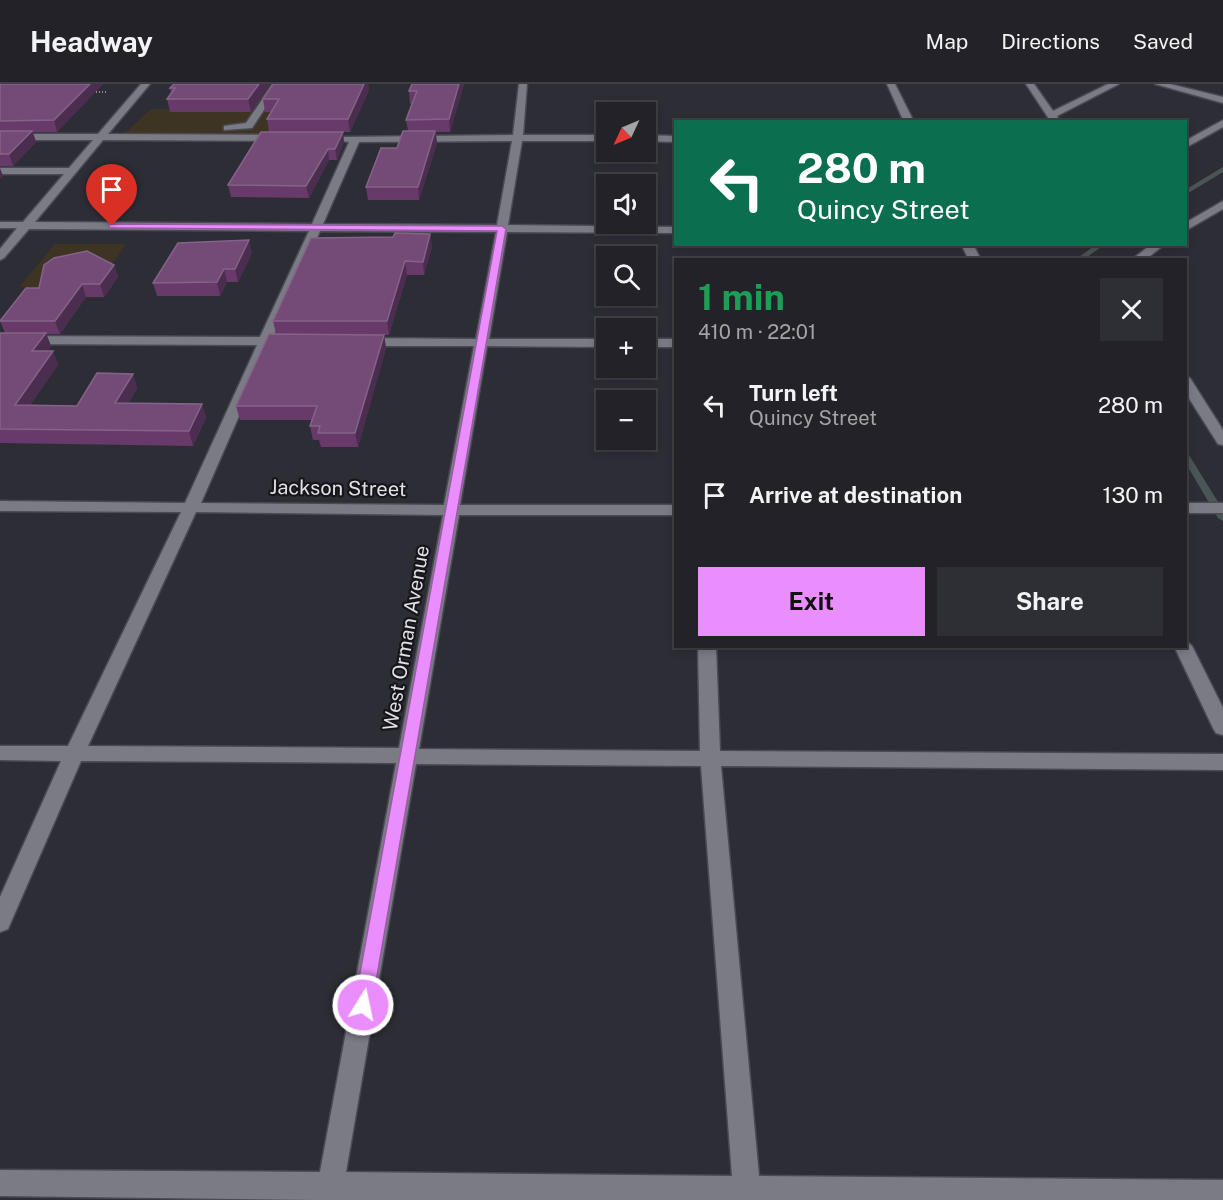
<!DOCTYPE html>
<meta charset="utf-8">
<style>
:root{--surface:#222228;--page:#2e2f34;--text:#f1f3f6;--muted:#a2a4a8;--line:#3f3f45;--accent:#ea8dfd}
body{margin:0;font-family:"Public Sans",sans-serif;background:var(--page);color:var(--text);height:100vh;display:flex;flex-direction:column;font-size:22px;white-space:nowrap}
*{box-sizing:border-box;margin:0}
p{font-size:20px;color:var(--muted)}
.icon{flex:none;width:33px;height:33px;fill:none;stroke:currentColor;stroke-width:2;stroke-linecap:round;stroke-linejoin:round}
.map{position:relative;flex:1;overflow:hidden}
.details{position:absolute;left:674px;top:174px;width:513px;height:390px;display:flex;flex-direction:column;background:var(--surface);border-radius:0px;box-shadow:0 3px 9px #0003,0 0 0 2px var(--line)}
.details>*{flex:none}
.hud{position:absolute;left:674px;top:36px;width:513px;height:126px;border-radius:0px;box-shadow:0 3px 9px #0003,0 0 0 2px var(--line);background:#0b6e4f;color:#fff;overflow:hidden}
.needle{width:39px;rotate:226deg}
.controls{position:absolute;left:596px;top:18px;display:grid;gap:12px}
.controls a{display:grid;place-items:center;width:60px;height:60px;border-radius:0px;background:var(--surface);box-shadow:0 3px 9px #0003,0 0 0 2px var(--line);font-size:30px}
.pin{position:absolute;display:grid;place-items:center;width:51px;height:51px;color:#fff;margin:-62px -26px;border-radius:50% 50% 50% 0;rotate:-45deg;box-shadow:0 0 6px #0007}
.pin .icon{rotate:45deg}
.me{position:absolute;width:66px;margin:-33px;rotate:10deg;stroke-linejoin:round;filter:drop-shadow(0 0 4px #0008)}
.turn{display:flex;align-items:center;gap:21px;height:126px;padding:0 24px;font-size:27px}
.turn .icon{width:78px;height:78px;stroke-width:2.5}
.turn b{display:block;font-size:42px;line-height:51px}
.round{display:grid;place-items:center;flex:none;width:63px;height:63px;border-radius:0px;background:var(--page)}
.overview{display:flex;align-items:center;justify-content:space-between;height:102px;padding:0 24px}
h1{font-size:36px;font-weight:700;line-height:45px;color:#1e9e55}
.action{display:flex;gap:12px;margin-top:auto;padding:12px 24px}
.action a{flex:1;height:69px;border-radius:0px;background:var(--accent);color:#111;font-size:24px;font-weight:700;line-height:69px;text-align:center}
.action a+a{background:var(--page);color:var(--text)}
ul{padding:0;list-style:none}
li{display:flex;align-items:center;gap:18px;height:90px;padding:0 24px}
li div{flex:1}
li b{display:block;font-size:22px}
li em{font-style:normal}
header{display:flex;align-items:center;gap:36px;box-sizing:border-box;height:84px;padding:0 30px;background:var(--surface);border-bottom:2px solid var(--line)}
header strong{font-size:28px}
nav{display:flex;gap:33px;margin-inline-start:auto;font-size:21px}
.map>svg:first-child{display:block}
.commercial{fill:#3e3424}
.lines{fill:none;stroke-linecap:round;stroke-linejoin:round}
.stream{fill:#4a5557;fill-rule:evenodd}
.minor-casing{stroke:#4a4a52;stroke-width:3}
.path{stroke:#898991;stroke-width:2;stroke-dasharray:1 2;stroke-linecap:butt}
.minor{fill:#7b7b86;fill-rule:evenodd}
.wall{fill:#673a69}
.shaded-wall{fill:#4a2d4f}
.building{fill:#744b77;stroke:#856388;stroke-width:1.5}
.route{fill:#ea8dfd;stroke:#985ca4;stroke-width:1.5}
.labels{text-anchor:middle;stroke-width:4.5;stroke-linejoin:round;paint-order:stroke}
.street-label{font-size:20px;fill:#e0e0e6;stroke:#16161a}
</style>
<header>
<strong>Headway</strong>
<nav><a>Map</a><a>Directions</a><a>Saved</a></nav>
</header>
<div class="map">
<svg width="1223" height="1116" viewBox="0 0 1223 1116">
<rect width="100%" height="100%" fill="#2d2d36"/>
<path class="commercial" d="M222,0H333L306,51L124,50L151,25H205Z
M55,160H126L97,203H19Z"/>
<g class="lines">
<path class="stream" d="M1223,83V88L1185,111V106Z
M1097,160H1105L1083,176H1075Z
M1185,368L1189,371L1223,426V437L1218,434L1185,378Z"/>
<defs>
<path id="minor" d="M141,0H150L108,50L280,51L285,54L280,57L103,56L35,138L312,140L349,58L341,57V53L513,51L519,0H527L523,51H606V57H522L508,141L675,143V149L507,148L489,255H606V263L487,262L460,421H675V431H459L419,665L700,667L698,562H716L720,667L1223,670V686L721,682L759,1092L1223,1096V1116H314L0,1112V1086L320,1088L396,679L81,677L11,838L8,845L0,848V813L61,677L0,676V662H68L181,428L0,427V417L185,419L257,261L0,260V252L260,253L309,147L29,145L4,174L0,176V165L17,144H0V138H23L64,90H0V84H69L93,56H0V50H98ZM512,57L497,141L323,140L359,58ZM320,147L496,148L476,255L362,254L355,258L362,262H474L444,421L201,419L270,261L279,260L281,257L273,253ZM196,428L443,431L399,664L88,662ZM416,680L701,682L732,1092L346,1088Z
M273,0H281L252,44L224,46V42L246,39Z
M887,0H895L914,38H904Z
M1026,0H1034L1053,27L1108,0H1119L1057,32L1060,38H1051Z
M1155,0H1170L1223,13V19Z
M1223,36V43L1185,64V57Z
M645,51L675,52V58L645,57Z
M1223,117V125L1185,147V139Z
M961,160H973L981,176H969Z
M1152,160H1165L1145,176H1131Z
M645,255H675V263H645Z
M1185,293L1190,294L1223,346V361L1218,360L1185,308Z
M1185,419H1223V429H1185Z
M1185,556L1192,562L1223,624V651L1216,649L1213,644L1174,562H1185Z"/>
</defs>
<use href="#minor" class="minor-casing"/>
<path class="path" d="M96,8H107"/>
<use href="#minor" class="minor"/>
</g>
<path class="wall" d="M0,0H103L57,48H33L36,58L13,82H0Z
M270,0L251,28H170L167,15L171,9L170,4Z
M273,0H368L369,6L350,48H343L344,59L337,76H329L309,114L231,113L228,101L269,48L267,35L271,28H265L263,15Z
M412,0H464L450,48H436L437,59L419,116H368L366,103L397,64L408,47L406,36L412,20H410L409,7Z
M430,150L432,163L424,191H407L389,251H384L386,264L358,363H321L319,356H313L310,342L312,336H240L236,322L276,250L273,237L393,153Z
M252,169L238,198H227L220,212H157L153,199Z
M114,181L118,193L104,213H86L60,250H46L51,262L47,267H53L58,281L30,321L77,322L133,290L137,304L128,320H202L206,334L193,362L0,359V249H5L0,237Z"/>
<path class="shaded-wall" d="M90,0H103L57,48L54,36Z
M259,0H270L251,28L248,15Z
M364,0H368L369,6L350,48L348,35Z
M459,0H464L450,48L449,35Z
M32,47L36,58L13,82L9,70Z
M435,47L437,59L419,116L418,103Z
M343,48L344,59L337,76L335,65Z
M328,65L329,76L309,114L306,102Z
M0,84L3,92L0,95Z
M430,150L432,163L424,191L423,178Z
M249,156L252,169L238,198L235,185Z
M405,177L407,191L389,251L387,237Z
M114,181L118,193L104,213L100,200Z
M224,185L227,198L220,212L217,198Z
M82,200L86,213L60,250L55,237Z
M46,249L51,262L37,281L32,267Z
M384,251L386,264L358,363L355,349Z
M53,267L58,281L20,335L15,321Z
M133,290L137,304L120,333L115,319Z
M202,320L206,334L193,362L189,347Z"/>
<path class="building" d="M0,0H90L54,36L0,37Z
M174,0H259L248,15H167L175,4H170Z
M273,0H364L348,35H267L279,15H263Z
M412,0H459L449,35L406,36L417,7H409Z
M0,47H32L9,70H0Z
M403,47H435L418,103H366L381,64H397Z
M261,48H343L335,65H328L306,102L228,101Z
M395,149L430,150L423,178L405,177L387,237H273L311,154L393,153Z
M249,156L235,185H224L217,198L153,199L178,159Z
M87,167L114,181L100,200H82L55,237H0L26,204H39L44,181L54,174Z
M0,249H46L32,267H53L15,321L77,322L97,289L133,290L115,319L202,320L189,347L0,345Z
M269,250L384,251L355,349H318L320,342H310L317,322H236Z"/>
<path class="route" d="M109,140L502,142L506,145L372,921L369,927L363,929L356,927L354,921L497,147L112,144H109Z"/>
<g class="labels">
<g class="street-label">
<text transform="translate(338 404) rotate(1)" y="7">Jackson Street</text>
<text transform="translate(406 554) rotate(-80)" y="7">West Orman Avenue</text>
</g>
</g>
</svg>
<div class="controls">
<a><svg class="needle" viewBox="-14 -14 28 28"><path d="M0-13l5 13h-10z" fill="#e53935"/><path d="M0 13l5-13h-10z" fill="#a2a4a8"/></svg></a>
<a><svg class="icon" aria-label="sound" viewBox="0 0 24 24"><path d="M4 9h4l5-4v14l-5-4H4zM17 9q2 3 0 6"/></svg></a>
<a><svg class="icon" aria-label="search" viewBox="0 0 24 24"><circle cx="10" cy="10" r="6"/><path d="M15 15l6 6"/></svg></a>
<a>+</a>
<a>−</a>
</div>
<div class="pin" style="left:112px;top:142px;background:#d93025"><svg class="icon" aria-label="arrive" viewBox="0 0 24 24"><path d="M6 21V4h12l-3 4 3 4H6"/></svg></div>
<svg class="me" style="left:363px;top:921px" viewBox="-20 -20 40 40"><circle r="17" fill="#ea8dfd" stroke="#fff" stroke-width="3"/><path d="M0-11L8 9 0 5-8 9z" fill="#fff"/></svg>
<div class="hud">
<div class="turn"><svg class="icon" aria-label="left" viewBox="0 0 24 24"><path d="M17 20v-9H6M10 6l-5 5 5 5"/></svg><div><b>280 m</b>Quincy Street</div></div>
</div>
<section class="details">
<div class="overview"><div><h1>1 min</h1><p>410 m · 22:01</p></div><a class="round"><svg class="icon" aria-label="close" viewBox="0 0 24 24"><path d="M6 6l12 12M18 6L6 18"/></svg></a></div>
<ul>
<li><svg class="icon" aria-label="left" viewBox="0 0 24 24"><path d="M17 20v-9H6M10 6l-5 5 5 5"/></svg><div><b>Turn left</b><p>Quincy Street</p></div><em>280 m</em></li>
<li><svg class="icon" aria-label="arrive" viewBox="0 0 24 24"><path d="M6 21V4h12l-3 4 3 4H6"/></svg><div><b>Arrive at destination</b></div><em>130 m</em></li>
</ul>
<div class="action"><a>Exit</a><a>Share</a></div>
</section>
</div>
